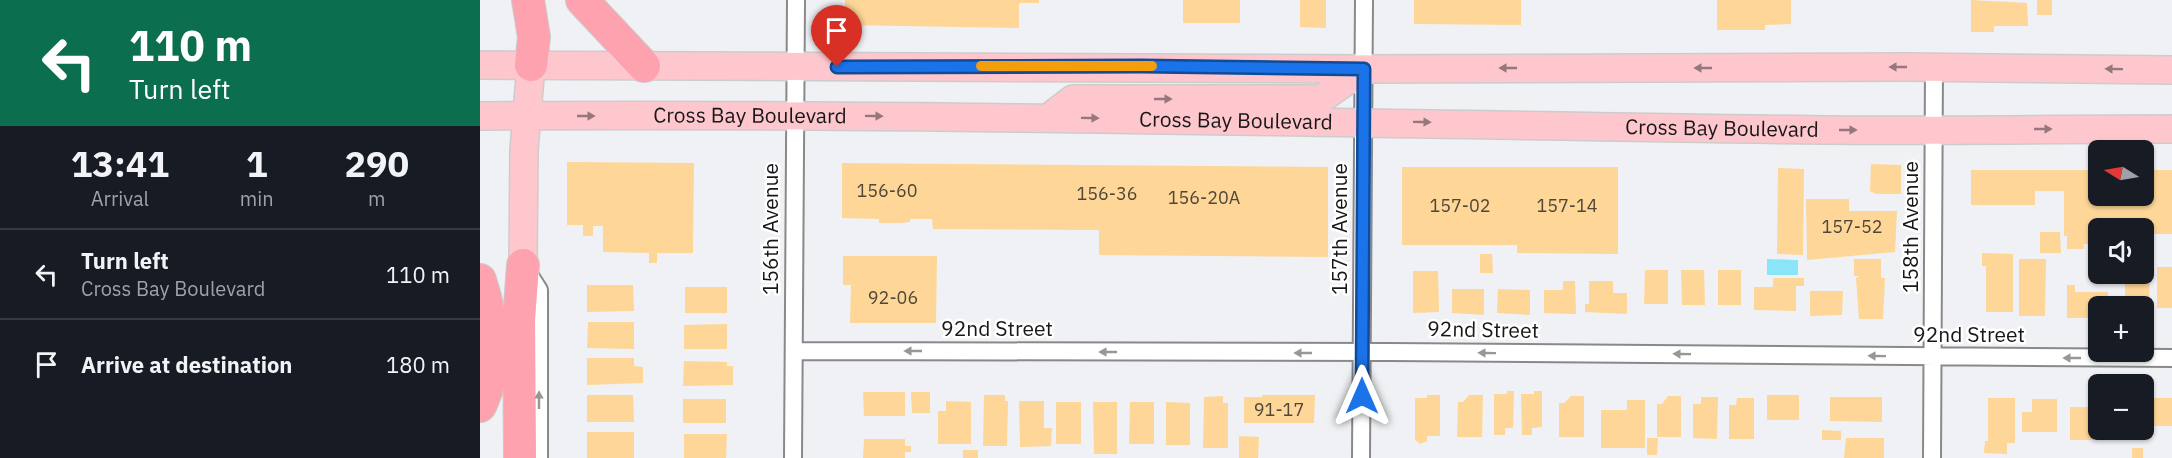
<!DOCTYPE html>
<meta charset="utf-8">
<style>
:root{--surface:#171b24;--page:#20242c;--text:#f1f3f6;--muted:#9ea1a6;--line:#363941}
body{margin:0;font-family:"IBM Plex Sans",sans-serif;background:var(--page);color:var(--text);height:100vh;display:flex;flex-direction:column;font-size:22px;white-space:nowrap}
*{box-sizing:border-box;margin:0}
p{font-size:20px;color:var(--muted)}
.icon{flex:none;width:33px;height:33px;fill:none;stroke:currentColor;stroke-width:2;stroke-linecap:round;stroke-linejoin:round}
.map{position:relative;flex:1;overflow:hidden}
.side{display:flex;flex-direction:column;background:var(--surface);width:480px}
.side>*{flex:none}
.hud{background:#0b6e4f;color:#fff;overflow:hidden}
.needle{width:39px;rotate:281deg}
.buttons{position:absolute;left:1608px;top:140px;display:grid;gap:12px}
.buttons a{display:grid;place-items:center;width:66px;height:66px;border-radius:9px;background:var(--surface);box-shadow:0 2px 4px #0004;font-size:30px}
.pin{position:absolute;display:grid;place-items:center;width:51px;height:51px;color:#fff;margin:-62px -26px;border-radius:50% 50% 50% 0;rotate:-45deg;box-shadow:0 0 6px #0007}
.pin .icon{rotate:45deg}
.me{position:absolute;width:66px;margin:-33px;rotate:0deg;stroke-linejoin:round;filter:drop-shadow(0 0 4px #0008)}
.turn{display:flex;align-items:center;gap:21px;height:126px;padding:0 30px;font-size:27px}
.turn .icon{width:78px;height:78px;stroke-width:2.5}
.turn b{display:block;font-size:42px;line-height:51px}
.eta{display:flex;justify-content:space-evenly;align-items:center;height:102px;text-align:center}
.eta b{font-size:36px;font-weight:700;line-height:42px}
ul{padding:0;list-style:none}
li{display:flex;align-items:center;gap:18px;height:90px;padding:0 30px;border-top:2px solid var(--line)}
li div{flex:1}
li b{display:block;font-size:22px}
li em{font-style:normal}
main{display:flex;flex:1;min-height:0}
.map>svg:first-child{display:block}
.water{fill:#8ae5f9}
.building{fill:#fed697}
.lines{fill:none;stroke-linecap:round;stroke-linejoin:round}
.minor-casing{stroke:#88898b;stroke-width:20}
.primary-casing{stroke:#ccc;stroke-width:30}
.motorway-casing{stroke:#ccc;stroke-width:34}
.minor{stroke:#fff;stroke-width:16}
.primary{stroke:#fec7ce;stroke-width:27}
.motorway{stroke:#fda2ae;stroke-width:32}
.oneway{fill:#96787c}
.oneway2{fill:#979797}
.route-casing{stroke:#114b97;stroke-width:15}
.route{stroke:#1a73e8;stroke-width:10}
.slow{stroke:#f59e0b;stroke-width:10}
.labels{text-anchor:middle;stroke-width:5;stroke-linejoin:round;paint-order:stroke}
.number-label{font-size:18px;fill:#514738}
.street-label{font-size:21px;fill:#171718;stroke:#fff}
</style>
<main>
<section class="side">
<div class="hud">
<div class="turn"><svg class="icon" aria-label="left" viewBox="0 0 24 24"><path d="M17 20v-9H6M10 6l-5 5 5 5"/></svg><div><b>110 m</b>Turn left</div></div>
</div>
<div class="eta">
<div><b>13:41</b><p>Arrival</p></div>
<div><b>1</b><p>min</p></div>
<div><b>290</b><p>m</p></div>
</div>
<ul>
<li><svg class="icon" aria-label="left" viewBox="0 0 24 24"><path d="M17 20v-9H6M10 6l-5 5 5 5"/></svg><div><b>Turn left</b><p>Cross Bay Boulevard</p></div><em>110 m</em></li>
<li><svg class="icon" aria-label="arrive" viewBox="0 0 24 24"><path d="M6 21V4h12l-3 4 3 4H6"/></svg><div><b>Arrive at destination</b></div><em>180 m</em></li>
</ul>
</section>
<div class="map">
<svg width="1692" height="458" viewBox="0 0 1692 458">
<rect width="100%" height="100%" fill="#f0f1f4"/>
<path class="water" d="M1287,259L1318,260V275H1287Z"/>
<path class="building" d="M365,0H559V3H539V28L365,25Z
M703,0H760V23H703Z
M820,0H846V28L820,27Z
M934,0H1041V25L934,24Z
M1237,0H1311V24L1285,25V30H1237Z
M1491,0L1547,3L1548,26H1514V32H1491Z
M1557,0H1572V15H1557Z
M87,162L214,163L213,253H177V263H169V253L123,252V226H113V236H103V225H87Z
M362,163L848,167V257L619,255V230L453,229L452,219H430V222L421,223H399V219L362,218Z
M1391,164L1421,165V194H1396L1390,191Z
M922,167H1138V254L1037,253V245H922Z
M1298,168L1324,169L1323,255L1297,254Z
M1491,170H1618V195H1664V170H1692V234H1664V228L1613,229V244H1604V249H1587V236H1584V191H1555V205H1491Z
M1326,199H1369V211H1417L1415,252L1327,260Z
M1560,232H1580L1581,253H1560Z
M1502,253L1533,254V312H1506V266H1502Z
M1000,254H1012L1013,273H1000Z
M363,256H457L456,323H370L371,285H363Z
M1374,259H1401V278H1405L1403,319H1379L1376,278L1380,276H1374Z
M1539,259H1566L1565,316H1539Z
M1677,267H1692V308H1677Z
M1664,269H1670L1669,308L1645,306V273H1664Z
M1165,270H1188V304H1164Z
M1201,270H1224L1225,305H1202Z
M1238,270H1261V305H1238Z
M933,271H958L959,312L933,313Z
M1293,278H1324V286H1316V311L1274,310V287H1293Z
M1083,281H1095L1096,314L1064,313V290H1083Z
M1109,281H1133V293H1147V314L1105,312V304H1109Z
M107,285H153L154,311L107,312Z
M1587,285H1595V292H1628V306H1618V318H1587Z
M205,287H247V313H205Z
M972,289H1004V315L972,313Z
M1018,289L1050,290V315L1017,313Z
M1330,291H1363L1362,315L1330,316Z
M108,322H154V349L107,348Z
M247,324V349H204V325Z
M107,358H154V366L163,367V383L107,385Z
M204,361L247,362V366H253V385L203,386Z
M1027,391H1034L1033,428H1025V435H1014V394H1027Z
M1054,391H1062V427L1052,428V435H1042L1041,394H1054Z
M383,392H425V416H384Z
M431,392H450V413H432Z
M107,395H153L154,422H107Z
M504,395H525V401H528L527,446H503Z
M782,395H835L834,423H764V397H782Z
M947,395H960V436H947V441L940,444L935,440V398H947Z
M989,395H1003L1002,437H977L978,402H983Z
M1287,395H1319V420H1287Z
M743,396V403H748V448H723L724,397Z
M1091,396H1104V437H1079V403H1084Z
M1188,396H1201V437H1177V404H1182Z
M1221,397H1238L1237,439L1213,438V404H1221Z
M1350,397H1402V422L1350,421Z
M1257,398H1274V439H1249V405H1256Z
M1508,398H1535V443H1527V454L1504,453L1505,441H1508Z
M1669,398H1692V426H1669Z
M203,399H246V423H203Z
M1552,399H1577V432H1542V412H1552Z
M1147,400H1165V448H1121V410H1147Z
M466,401L491,402V444H458V411H466Z
M539,401H564V428H572L571,446L540,447Z
M576,402H601V444H576Z
M613,402H637V454H614Z
M650,402H674V444H649Z
M686,402L710,403V445H686Z
M1590,407H1613V440H1590Z
M1622,429H1656V434H1622Z
M1342,430L1361,431V440H1342Z
M107,432H154V458H107Z
M204,434H247L246,458H204Z
M759,436L779,437L778,458H759Z
M1167,438H1178L1177,455H1167Z
M1366,438H1404V458H1364Z
M384,439H425V446H431V452H425V458H383Z
M1652,448H1663V458H1652Z
M483,450H498V458H483Z"/>
<g class="lines">
<defs>
<path id="minor" d="M45,268L59,290V458
M314,351L911,352L1692,358
M313,458L316,0
M881,458L884,0
M1452,458L1454,67"/>
<g id="primary">
<path d="M0,65L884,69L1426,67L1692,70"/>
<path id="s1" d="M0,116C448,113 896,124 1343,130C1460,131 1576,129 1692,129"/>
<path d="M568,118L593,99H841L884,69"/>
<path d="M43,265L44,150L51,65"/>
</g>
<path id="motorway" d="M48,0L54,37L51,65
M102,0L164,66
M0,280C13,319 19,368 0,406
M40,458L39,320L43,265"/>
</defs>
<use href="#minor" class="minor-casing"/>
<use href="#primary" class="primary-casing"/>
<use href="#motorway" class="motorway-casing"/>
<use href="#minor" class="minor"/>
<use href="#primary" class="primary"/>
<use href="#motorway" class="motorway"/>
</g>
<defs><path id="oneway-solid" d="M-6-.8H1V-3.2L6.5 0L1 3.2V.8H-6Z" transform="scale(1.5)"/></defs>
<g class="oneway">
<use href="#oneway-solid" transform="translate(1418 67) rotate(180)"/>
<use href="#oneway-solid" transform="translate(1028 68) rotate(180)"/>
<use href="#oneway-solid" transform="translate(1223 68) rotate(180)"/>
<use href="#oneway-solid" transform="translate(1634 69) rotate(-179)"/>
<use href="#oneway-solid" transform="translate(683 99)"/>
<use href="#oneway-solid" transform="translate(106 116)"/>
<use href="#oneway-solid" transform="translate(394 116) rotate(1)"/>
<use href="#oneway-solid" transform="translate(610 118) rotate(1)"/>
<use href="#oneway-solid" transform="translate(942 122) rotate(1)"/>
<use href="#oneway-solid" transform="translate(1563 129)"/>
<use href="#oneway-solid" transform="translate(1368 130)"/>
</g>
<g class="oneway2">
<use href="#oneway-solid" transform="translate(433 351) rotate(-180)"/>
<use href="#oneway-solid" transform="translate(628 352) rotate(-180)"/>
<use href="#oneway-solid" transform="translate(823 353) rotate(-180)"/>
<use href="#oneway-solid" transform="translate(1007 353) rotate(-179)"/>
<use href="#oneway-solid" transform="translate(1202 354) rotate(-179)"/>
<use href="#oneway-solid" transform="translate(1397 356) rotate(-179)"/>
<use href="#oneway-solid" transform="translate(1592 358) rotate(-180)"/>
<use href="#oneway-solid" transform="translate(59 400) rotate(-90)"/>
</g>
<g class="lines">
<defs>
<path id="route" d="M357,67L661,66L884,69L882,396"/>
</defs>
<use href="#route" class="route-casing"/>
<use href="#route" class="route"/>
<path class="slow" d="M501,66H672"/>
</g>
<g class="labels">
<g class="number-label">
<text x="407" y="197">156-60</text>
<text x="627" y="200">156-36</text>
<text x="724" y="204">156-20A</text>
<text x="980" y="212">157-02</text>
<text x="1087" y="212">157-14</text>
<text x="1372" y="233">157-52</text>
<text x="413" y="304">92-06</text>
<text x="799" y="416">91-17</text>
</g>
<g class="street-label">
<text dy="7" stroke="none"><textPath href="#s1" startOffset="270">Cross Bay Boulevard</textPath></text>
<text dy="7" stroke="none"><textPath href="#s1" startOffset="756">Cross Bay Boulevard</textPath></text>
<text dy="7" stroke="none"><textPath href="#s1" startOffset="1242">Cross Bay Boulevard</textPath></text>
<text transform="translate(1431 227) rotate(-90)" y="7">158th Avenue</text>
<text transform="translate(291 229) rotate(-90)" y="7">156th Avenue</text>
<text transform="translate(860 229) rotate(-90)" y="7">157th Avenue</text>
<text x="517" y="336">92nd Street</text>
<text transform="translate(1003 330) rotate(1)" y="7">92nd Street</text>
<text x="1489" y="342">92nd Street</text>
</g>
</g>
</svg>
<div class="buttons">
<a><svg class="needle" viewBox="-14 -14 28 28"><path d="M0-13l5 13h-10z" fill="#e53935"/><path d="M0 13l5-13h-10z" fill="#9ea1a6"/></svg></a>
<a><svg class="icon" aria-label="sound" viewBox="0 0 24 24"><path d="M4 9h4l5-4v14l-5-4H4zM17 9q2 3 0 6"/></svg></a>
<a>+</a>
<a>−</a>
</div>
<div class="pin" style="left:357px;top:67px;background:#d93025"><svg class="icon" aria-label="arrive" viewBox="0 0 24 24"><path d="M6 21V4h12l-3 4 3 4H6"/></svg></div>
<svg class="me" style="left:882px;top:396px" viewBox="-20 -20 40 40"><path d="M0-17L14 15 0 8-14 15z" fill="#1a73e8" stroke="#fff" stroke-width="4"/></svg>
</div>
</main>
